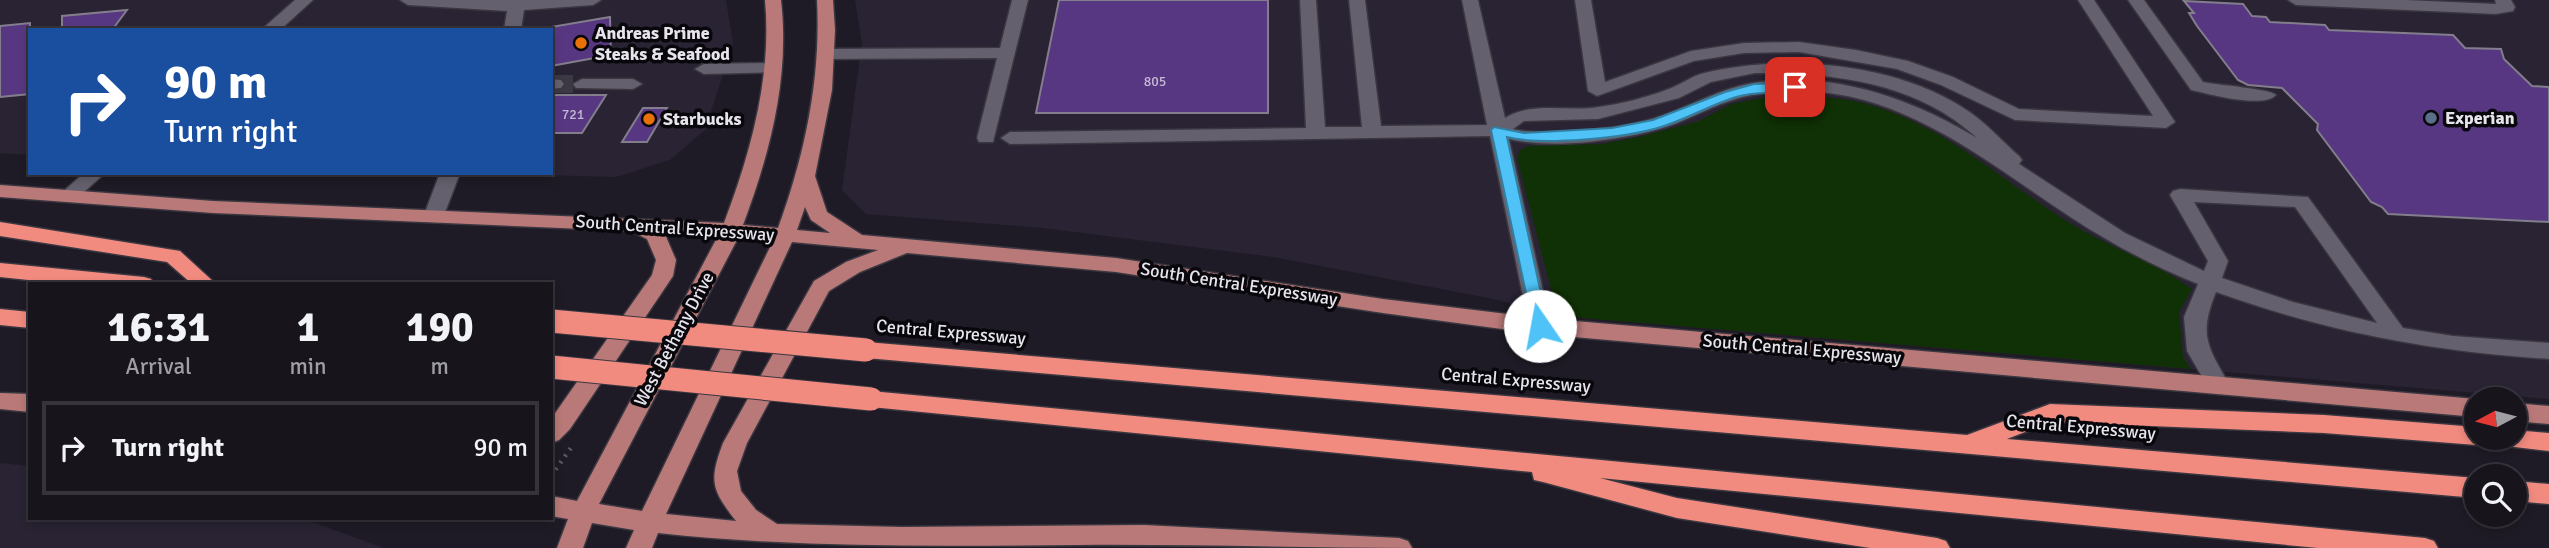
<!DOCTYPE html>
<style>
:root{--surface:#17141c;--page:#242129;--text:#f1f3f6;--muted:#9e9ea3;--line:#36333b}
body{margin:0;font-family:Signika,sans-serif;background:var(--page);color:var(--text);height:100vh;display:flex;flex-direction:column;font-size:26px;white-space:nowrap}
*{box-sizing:border-box;margin:0}
p{font-size:23px;color:var(--muted)}
.icon{flex:none;width:38px;height:38px;fill:none;stroke:currentColor;stroke-width:2;stroke-linecap:round;stroke-linejoin:round}
.map{position:relative;flex:1;overflow:hidden}
.drawer{position:absolute;left:28px;top:282px;width:525px;height:238px;display:flex;flex-direction:column;background:var(--surface);border-radius:0px;box-shadow:0 4px 10px #0003,0 0 0 2px var(--line)}
.drawer>*{flex:none}
.guide{position:absolute;left:28px;top:28px;width:525px;height:147px;border-radius:0px;box-shadow:0 4px 10px #0003,0 0 0 2px var(--line);background:#1a4fa0;color:#fff;overflow:hidden}
.needle{width:46px;rotate:263deg}
.controls{position:absolute;left:2464px;top:387px;display:grid;gap:14px}
.controls a{display:grid;place-items:center;width:63px;height:63px;border-radius:50%;background:var(--surface);box-shadow:0 4px 10px #0003,0 0 0 2px var(--line);font-size:35px}
.pin{position:absolute;display:grid;place-items:center;width:60px;height:60px;color:#fff;margin:-30px;border-radius:14px;box-shadow:0 4px 10px #0006}
.me{position:absolute;width:77px;margin:-38px;rotate:348deg;stroke-linejoin:round;filter:drop-shadow(0 0 5px #0008)}
.turn{display:flex;align-items:center;gap:24px;height:147px;padding:0 21px;font-size:32px}
.turn .icon{width:91px;height:91px;stroke-width:2.5}
.turn b{display:block;font-size:49px;line-height:60px}
.eta{display:flex;justify-content:space-evenly;align-items:center;height:119px;text-align:center}
.eta b{font-size:42px;font-weight:700;line-height:49px}
ul{padding:0;list-style:none}
li{display:flex;align-items:center;gap:21px;height:94px;margin:0 14px 10px;padding:0 7px;border:4px solid var(--line);border-radius:0px}
li div{flex:1}
li b{display:block;font-size:26px}
li em{font-style:normal}
.map>svg:first-child{display:block}
.built{fill:#292333}
.green{fill:#103105}
.building{fill:#583782;stroke:#827e8b;stroke-width:2}
.lines{fill:none;stroke-linecap:round;stroke-linejoin:round}
.minor-tunnel{stroke:#3d3944;stroke-width:18;stroke-dasharray:18 10;stroke-linecap:butt}
.minor-casing{stroke:#3a3740;stroke-width:3}
.major-casing{stroke:#3a3740;stroke-width:3}
.highway-casing{stroke:#3a3740;stroke-width:3}
.path{stroke:#5d5963;stroke-width:4.5;stroke-dasharray:2 6;stroke-linecap:butt}
.minor{fill:#64606d;fill-rule:evenodd}
.major{fill:#b97978;fill-rule:evenodd}
.highway{fill:#f18a7f;fill-rule:evenodd}
.highway-bridge-casing{stroke:#3a3740;stroke-width:25;stroke-linecap:butt}
.highway-bridge{stroke:#f18a7f;stroke-width:23}
.route{fill:#4fc3f7;stroke:#337fa1;stroke-width:2}
.food-dot{fill:#e8710a;stroke:#08070b;stroke-width:2.5}
.service-dot{fill:#5c6f8a;stroke:#08070b;stroke-width:2.5}
.labels{text-anchor:middle;stroke-width:7;stroke-linejoin:round;paint-order:stroke}
.number-label{font-size:14px;fill:#c3b9d2}
.poi-label{font-size:18px;font-weight:bold;fill:#e7e4ec;stroke:#08070b;text-anchor:start}
.street-label{font-size:18px;fill:#e7e4ec;stroke:#08070b}
</style>
<div class="map">
<svg width="2549" height="548" viewBox="0 0 2549 548">
<rect width="100%" height="100%" fill="#1f1b26"/>
<path class="built" d="M0,0H726L733,43L705,130L670,160L616,177L455,173H551V30H30V155L0,153Z
M855,0H2549V399L1558,316L1494,299L1273,257L1043,228L866,214L842,190L862,43Z
M0,463L30,466V518H301L384,548H0Z"/>
<path class="green" d="M1778,95C1806,96 1835,96 1863,103C1948,125 2009,188 2083,231C2119,251 2159,265 2192,289L2179,312L2183,357L2191,369L1558,316L1517,158L1520,150L1529,146L1602,144L1639,137L1699,121L1731,104Z"/>
<path class="building" d="M1059,0H1268V113H1036Z
M2184,1L2243,4L2252,16L2266,17L2270,22L2325,25L2329,30L2453,35L2465,48L2501,49L2504,59L2532,86L2549,87V222L2388,214L2382,207L2371,202L2317,130L2318,124L2282,88L2248,85L2238,80L2197,26L2189,13H2194Z
M127,10L112,30H62V16Z
M610,17L611,55L551,66V27Z
M30,23V94L0,97V26Z
M551,95H606L582,133H551Z
M643,108H667L647,142H622Z"/>
<g class="lines">
<path class="minor-tunnel" d="M555,84H582"/>
<defs>
<path id="minor" d="M295,0H313L280,30H261Z
M400,0H601L593,5L524,10L521,30H504L507,11L408,5Z
M1012,0H1028L993,142H979L977,138L997,58L826,59L817,54L826,49L1000,48Z
M1300,0H1316L1325,127H1362L1349,0H1365L1381,126L1487,125L1462,0H1478L1505,118C1531,101 1569,112 1598,107C1620,104 1645,98 1666,90C1679,86 1691,76 1704,73C1787,53 1900,63 1971,113C1988,125 2003,142 2019,156L2022,160L2019,164L2125,233L2204,271L2208,261L2170,195L2173,191L2180,189L2308,197L2403,328L2453,336L2549,343V359C2430,351 2328,332 2216,292C2198,336 2208,347 2230,386L2227,392L2219,394L2211,392L2187,351L2184,317L2198,284C2153,266 2112,244 2072,218C1994,167 1915,100 1819,92C1789,90 1758,91 1730,101C1708,108 1688,120 1666,127C1624,140 1553,150 1509,139L1551,326L1548,331L1540,334L1532,331L1529,326L1490,136L1010,144L1001,138L1010,132L1306,128ZM1755,73C1834,73 1916,82 1977,138C1908,96 1820,66 1739,86C1710,94 1684,109 1655,118C1623,129 1545,137 1513,129L1524,121L1598,119L1679,98L1711,82ZM2194,202L2295,207L2377,323L2293,302L2222,278L2228,261Z
M1575,0H1591L1605,82L1691,51L1744,43L1799,42L1856,50L1908,61L1953,77L2019,109L2153,116L2078,0H2094L2175,122L2166,128L2015,120L1941,85L1897,69L1799,52L1744,53L1694,61L1597,96L1588,91Z
M2128,0H2144L2203,82C2217,85 2271,89 2276,95C2263,109 2209,94 2191,90Z
M2288,0H2406L2496,4L2495,0H2511L2515,7L2513,11L2496,14L2296,5Z
M772,63L781,68L778,72L704,74L695,69L704,64Z
M551,79L561,80L564,84L561,88L551,89Z
M582,79H633L642,84L633,89L576,88L573,84Z
M84,173H105L74,201H60L57,197Z
M440,173H460L444,215L441,220H427L424,215Z"/>
<path id="major" d="M765,0H781C790,77 770,153 743,225L778,228C805,154 821,79 817,0H833L835,30L832,90L815,176L827,212L862,235L1116,258L1383,299L1540,318L2476,399V417L1540,334L1383,313L1116,272L907,253L860,272L829,291L747,443L737,471L741,491L756,510L777,524L902,527L1144,525L1399,538L1408,541L1412,548C1300,548 1189,544 1077,545C937,546 797,548 658,533L652,548H626L634,530L592,523L583,548H557L568,519L551,516V496L577,501L718,236L664,232L676,260L673,276L570,429L559,440L551,443V419L652,275L656,260L647,239L631,231L213,213L0,197V185L213,201L724,223C751,152 772,76 765,0ZM805,207L811,220L830,233L797,230ZM738,238L773,241L642,511L599,504ZM792,242L878,250L846,262L814,281L723,443C709,481 711,489 736,521L666,514Z
M0,393L30,394V412L0,409Z
M2515,403L2549,406V424L2515,421Z"/>
<path id="highway" d="M0,222L180,251L216,284H192L167,262L0,236Z
M0,263L144,277L151,279L154,284H66L0,277Z
M0,309L30,312V328L0,325Z
M866,342L1967,435L2050,404L2324,415L2476,427V438H2515V430L2549,433V451L2489,444L2486,439L2476,445L2324,433L2051,422L2007,439L2476,478V498L866,358L858,356L855,350L858,344Z
M871,391L2425,538L2434,541L2438,548H2318L1600,478L1677,498L1937,538L1946,541L1950,548H1870L1677,518L1543,482L1534,480L1532,472L871,407L863,405L859,399L863,393Z
M2515,481L2549,484V504L2515,501Z"/>
</defs>
<use href="#minor" class="minor-casing"/>
<use href="#major" class="major-casing"/>
<use href="#highway" class="highway-casing"/>
<path class="path" d="M551,476L573,445"/>
<use href="#minor" class="minor"/>
<use href="#major" class="major"/>
<use href="#highway" class="highway"/>
<defs>
<path id="highway-bridge" d="M551,321L866,350
M551,367L871,399"/>
</defs>
<use href="#highway-bridge" class="highway-bridge-casing"/>
<use href="#highway-bridge" class="highway-bridge"/>
</g>
<path class="route" d="M1795,83L1802,87L1800,90C1779,95 1757,90 1736,97C1710,105 1687,119 1661,127C1626,138 1542,146 1507,137L1548,326L1546,330H1534L1491,130L1494,127L1524,133L1612,128L1653,120L1725,92L1754,84Z"/>
<g class="food-dot">
<circle cx="581" cy="43" r="7"/>
<circle cx="649" cy="119" r="7"/>
</g>
<circle class="service-dot" cx="2431" cy="118" r="7"/>
<g class="labels">
<g class="number-label">
<text x="1155" y="86">805</text>
<text x="573" y="119">721</text>
</g>
<g class="poi-label">
<text x="595" y="39">Andreas Prime<tspan x="595" dy="21">Steaks &amp; Seafood</tspan></text>
<text x="2445" y="124">Experian</text>
<text x="663" y="125">Starbucks</text>
</g>
<g class="street-label">
<text transform="translate(675 228) rotate(4)" y="6">South Central Expressway</text>
<text transform="translate(1239 284) rotate(9)" y="6">South Central Expressway</text>
<text transform="translate(951 332) rotate(5)" y="6">Central Expressway</text>
<text transform="translate(674 339) rotate(-62)" y="6">West Bethany Drive</text>
<text transform="translate(1802 349) rotate(5)" y="6">South Central Expressway</text>
<text transform="translate(1516 380) rotate(5)" y="6">Central Expressway</text>
<text transform="translate(2081 427) rotate(5)" y="6">Central Expressway</text>
</g>
</g>
</svg>
<div class="controls">
<a><svg class="needle" viewBox="-14 -14 28 28"><path d="M0-13l5 13h-10z" fill="#e53935"/><path d="M0 13l5-13h-10z" fill="#9e9ea3"/></svg></a>
<a><svg class="icon" aria-label="search" viewBox="0 0 24 24"><circle cx="10" cy="10" r="6"/><path d="M15 15l6 6"/></svg></a>
</div>
<div class="pin" style="left:1795px;top:87px;background:#d93025"><svg class="icon" aria-label="arrive" viewBox="0 0 24 24"><path d="M6 21V4h12l-3 4 3 4H6"/></svg></div>
<svg class="me" style="left:1540px;top:326px" viewBox="-20 -20 40 40"><circle r="19" fill="#fff"/><path d="M0-13L10 11 0 6-10 11z" fill="#4fc3f7"/></svg>
<div class="guide">
<div class="turn"><svg class="icon" aria-label="right" viewBox="0 0 24 24"><path d="M7 20v-9h11M14 6l5 5-5 5"/></svg><div><b>90 m</b>Turn right</div></div>
</div>
<section class="drawer">
<div class="eta">
<div><b>16:31</b><p>Arrival</p></div>
<div><b>1</b><p>min</p></div>
<div><b>190</b><p>m</p></div>
</div>
<ul>
<li><svg class="icon" aria-label="right" viewBox="0 0 24 24"><path d="M7 20v-9h11M14 6l5 5-5 5"/></svg><div><b>Turn right</b></div><em>90 m</em></li>
</ul>
</section>
</div>
